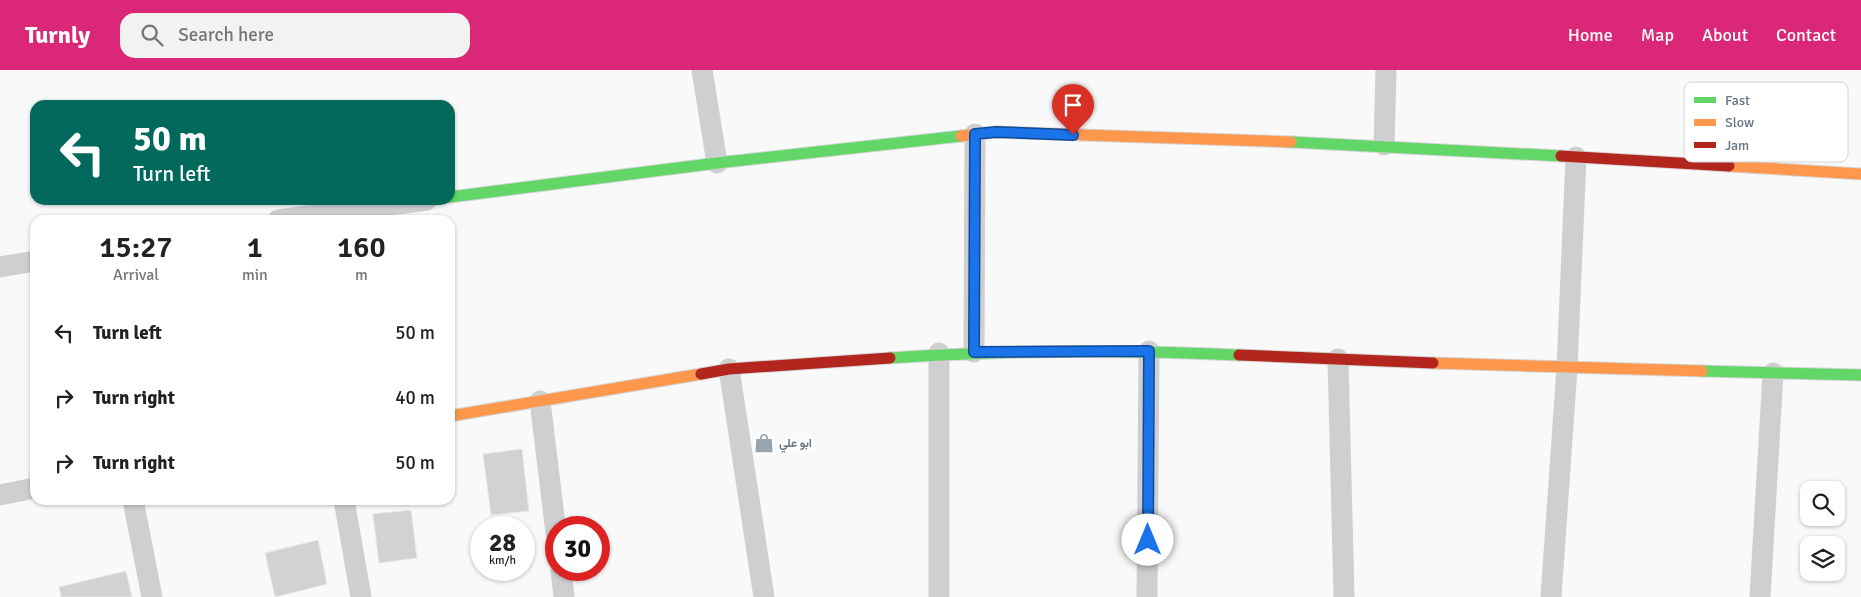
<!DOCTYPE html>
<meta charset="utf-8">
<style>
:root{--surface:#fff;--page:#f2f2f2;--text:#222;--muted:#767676;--accent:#db2777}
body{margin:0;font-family:Signika,Vazirmatn,sans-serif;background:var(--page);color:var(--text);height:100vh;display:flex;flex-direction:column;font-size:19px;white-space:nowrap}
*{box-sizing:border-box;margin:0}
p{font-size:16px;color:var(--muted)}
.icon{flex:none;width:28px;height:28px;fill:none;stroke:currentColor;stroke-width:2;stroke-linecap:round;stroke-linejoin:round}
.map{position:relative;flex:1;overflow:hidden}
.side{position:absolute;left:30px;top:145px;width:425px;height:290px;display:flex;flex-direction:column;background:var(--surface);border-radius:15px;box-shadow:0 1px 4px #0004}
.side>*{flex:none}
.hud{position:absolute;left:30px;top:30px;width:425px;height:105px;border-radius:15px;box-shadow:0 1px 4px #0004;background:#00695c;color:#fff;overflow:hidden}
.fabs{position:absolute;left:1800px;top:411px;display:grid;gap:10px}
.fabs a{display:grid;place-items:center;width:45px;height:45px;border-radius:10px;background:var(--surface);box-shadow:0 1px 4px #0004;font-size:25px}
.speed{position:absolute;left:470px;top:446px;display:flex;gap:10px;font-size:25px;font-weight:700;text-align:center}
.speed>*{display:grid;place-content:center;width:65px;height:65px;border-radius:50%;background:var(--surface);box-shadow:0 1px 4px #0004;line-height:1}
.speed small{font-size:12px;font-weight:400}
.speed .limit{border:8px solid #d22;background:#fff;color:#111}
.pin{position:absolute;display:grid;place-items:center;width:42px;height:42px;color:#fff;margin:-51px -21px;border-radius:50% 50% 50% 0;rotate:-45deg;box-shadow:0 0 5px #0007}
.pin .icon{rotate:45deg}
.me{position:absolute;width:55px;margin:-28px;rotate:0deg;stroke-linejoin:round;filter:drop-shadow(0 0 4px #0008)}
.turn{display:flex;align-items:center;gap:18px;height:105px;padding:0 20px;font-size:22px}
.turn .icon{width:65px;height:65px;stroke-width:2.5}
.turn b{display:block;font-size:35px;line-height:42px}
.eta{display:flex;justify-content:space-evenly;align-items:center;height:85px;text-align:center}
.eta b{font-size:30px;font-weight:600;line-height:35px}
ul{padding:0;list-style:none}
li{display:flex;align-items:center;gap:15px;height:65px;padding:0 20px}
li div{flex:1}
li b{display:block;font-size:19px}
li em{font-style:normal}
header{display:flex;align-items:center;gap:30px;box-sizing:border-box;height:70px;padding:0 25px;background:var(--accent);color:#fff}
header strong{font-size:24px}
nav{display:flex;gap:28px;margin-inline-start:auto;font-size:18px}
.search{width:350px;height:45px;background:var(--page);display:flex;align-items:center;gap:12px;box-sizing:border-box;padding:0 18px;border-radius:15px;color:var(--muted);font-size:19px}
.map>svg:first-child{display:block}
.building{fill:#d0d2d3;stroke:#e8e8e8}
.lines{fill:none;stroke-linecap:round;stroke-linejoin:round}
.fast-casing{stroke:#d5d6d7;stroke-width:13}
.slow-casing{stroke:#d5d6d7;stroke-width:13}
.jam-casing{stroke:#d5d6d7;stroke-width:13}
.street{stroke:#cecfd0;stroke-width:21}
.fast{stroke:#63d668;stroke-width:11}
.slow{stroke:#ff974d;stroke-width:11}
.jam{stroke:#b3261e;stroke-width:11}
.route-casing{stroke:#114b97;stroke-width:12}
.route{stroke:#1a73e8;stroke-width:9}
.labels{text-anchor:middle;stroke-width:5;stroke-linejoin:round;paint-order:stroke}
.poi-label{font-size:12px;font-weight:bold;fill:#657683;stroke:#fff;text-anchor:start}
.key{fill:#fff;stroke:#d1d6da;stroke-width:1}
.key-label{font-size:14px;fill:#657683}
</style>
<header>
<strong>Turnly</strong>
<div class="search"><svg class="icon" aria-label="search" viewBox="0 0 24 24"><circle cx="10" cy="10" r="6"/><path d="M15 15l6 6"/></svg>Search here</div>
<nav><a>Home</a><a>Map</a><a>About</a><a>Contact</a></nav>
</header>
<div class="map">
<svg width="1861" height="527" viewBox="0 0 1861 527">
<rect width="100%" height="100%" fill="#f9f9f9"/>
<path class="building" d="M522,379L529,441L491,445L483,384Z
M411,440L417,488L379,493L373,444Z
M318,470L327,514L275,527L265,483Z
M126,501L132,527H61L59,517Z"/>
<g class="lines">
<defs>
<path id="fast" d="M1291,72L1561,86
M450,127L717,93L961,66
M890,288C1007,280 1123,280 1239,285
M1702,301L1861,305"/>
<path id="slow" d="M961,66L996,62L1291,72
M1729,96L1861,104
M1433,293L1702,301
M450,346L701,304"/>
<path id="jam" d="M1561,86L1729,96
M1239,285L1433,293
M701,304L729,299L890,288"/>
</defs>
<use href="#fast" class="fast-casing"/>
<use href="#slow" class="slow-casing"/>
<use href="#jam" class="jam-casing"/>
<path class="street" d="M702,0L717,93
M1384,75L1386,0
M278,150L427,130
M0,197L35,191
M974,282L975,64
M1338,289L1344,527
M729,299L764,527
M540,331L556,463
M0,425L35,418
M133,430L152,527
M344,430L361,527
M561,500L564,527
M939,527V283
M1147,527L1149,281
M1551,527L1567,298L1576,87
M1760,527L1773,303"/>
<use href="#fast" class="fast"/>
<use href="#slow" class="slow"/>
<use href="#jam" class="jam"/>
</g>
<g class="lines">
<defs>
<path id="route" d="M1073,65L996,62L975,64L974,282L1149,281L1148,470"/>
</defs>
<use href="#route" class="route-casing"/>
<use href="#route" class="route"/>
</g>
<defs>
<symbol id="shop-bare" viewBox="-9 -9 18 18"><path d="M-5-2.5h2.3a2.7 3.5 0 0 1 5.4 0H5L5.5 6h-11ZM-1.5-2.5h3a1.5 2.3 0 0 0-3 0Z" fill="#99a4ac" stroke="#fff" stroke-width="2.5" paint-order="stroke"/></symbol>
</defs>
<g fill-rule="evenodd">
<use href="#shop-bare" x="750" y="359" width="28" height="28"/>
</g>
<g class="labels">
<g class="poi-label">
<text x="779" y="377">ابو علي</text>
</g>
</g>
<rect x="1684" y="12" width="164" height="80" rx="8" class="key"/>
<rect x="1694" y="27" width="22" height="6" fill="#63d668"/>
<rect x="1694" y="49" width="22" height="7" fill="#ff974d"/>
<rect x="1694" y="72" width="22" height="6" fill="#b3261e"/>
<g class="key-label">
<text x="1725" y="35">Fast</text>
<text x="1725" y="57">Slow</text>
<text x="1725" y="80">Jam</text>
</g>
</svg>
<div class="fabs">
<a><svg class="icon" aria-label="search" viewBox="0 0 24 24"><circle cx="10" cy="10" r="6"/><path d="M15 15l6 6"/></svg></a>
<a><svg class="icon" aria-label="layers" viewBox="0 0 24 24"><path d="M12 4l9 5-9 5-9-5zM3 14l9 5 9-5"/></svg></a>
</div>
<div class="speed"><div>28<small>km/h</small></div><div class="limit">30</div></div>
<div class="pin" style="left:1073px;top:65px;background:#d93025"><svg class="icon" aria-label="arrive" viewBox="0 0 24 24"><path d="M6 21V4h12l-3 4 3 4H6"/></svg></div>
<svg class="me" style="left:1148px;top:470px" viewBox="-20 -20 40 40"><circle r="19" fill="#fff"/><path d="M0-13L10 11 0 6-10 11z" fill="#1a73e8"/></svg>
<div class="hud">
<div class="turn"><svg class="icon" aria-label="left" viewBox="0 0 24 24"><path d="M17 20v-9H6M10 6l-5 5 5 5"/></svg><div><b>50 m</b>Turn left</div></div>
</div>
<section class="side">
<div class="eta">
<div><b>15:27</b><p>Arrival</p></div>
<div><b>1</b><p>min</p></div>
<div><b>160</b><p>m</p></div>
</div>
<ul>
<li><svg class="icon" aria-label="left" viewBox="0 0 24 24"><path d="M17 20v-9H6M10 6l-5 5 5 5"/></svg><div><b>Turn left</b></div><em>50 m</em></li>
<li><svg class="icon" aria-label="right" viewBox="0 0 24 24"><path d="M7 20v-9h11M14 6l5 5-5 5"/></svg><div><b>Turn right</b></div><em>40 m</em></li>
<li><svg class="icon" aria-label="right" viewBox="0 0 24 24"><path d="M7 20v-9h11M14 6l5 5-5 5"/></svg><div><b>Turn right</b></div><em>50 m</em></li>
</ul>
</section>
</div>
